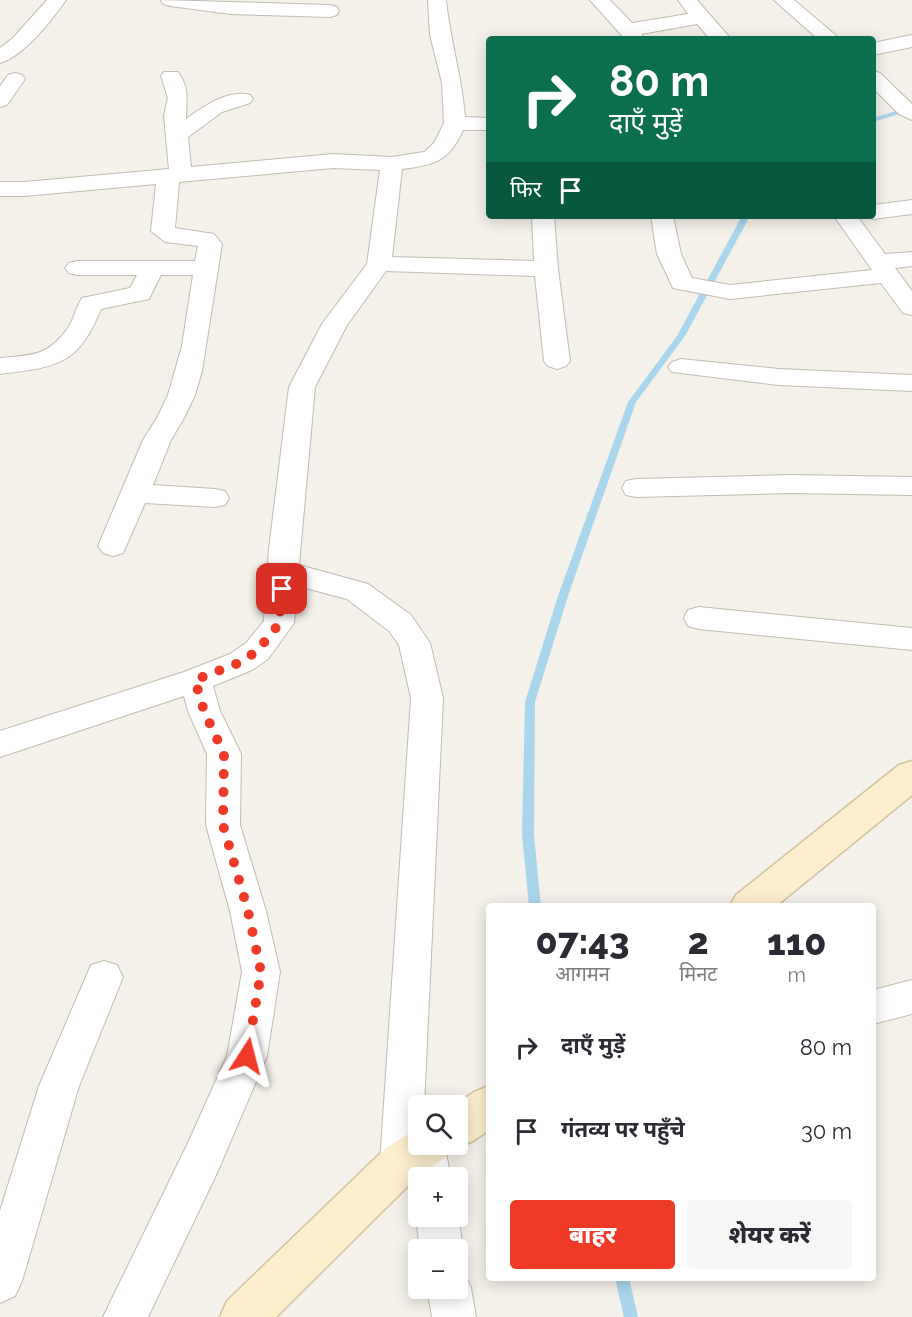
<!DOCTYPE html>
<html lang="hi">
<meta charset="utf-8">
<style>
:root{--surface:#fff;--page:#f7f7f7;--text:#2b2b33;--muted:#7c7c81;--accent:#ef3a27}
body{margin:0;font-family:Raleway,"Noto Sans Devanagari",sans-serif;background:var(--page);color:var(--text);height:100vh;display:flex;flex-direction:column;font-size:22px;white-space:nowrap}
*{box-sizing:border-box;margin:0}
p{font-size:20px;color:var(--muted)}
.icon{flex:none;width:33px;height:33px;fill:none;stroke:currentColor;stroke-width:2;stroke-linecap:round;stroke-linejoin:round}
.map{position:relative;flex:1;overflow:hidden}
.panel{position:absolute;left:486px;top:903px;width:390px;height:378px;display:flex;flex-direction:column;background:var(--surface);border-radius:6px;box-shadow:0 3px 15px #0003}
.panel>*{flex:none}
.guide{position:absolute;left:486px;top:36px;width:390px;height:183px;border-radius:6px;box-shadow:0 3px 15px #0003;background:#0b6e4f;color:#fff;overflow:hidden}
.tools{position:absolute;left:408px;top:1095px;display:grid;gap:12px}
.tools a{display:grid;place-items:center;width:60px;height:60px;border-radius:6px;background:var(--surface);box-shadow:0 3px 15px #0003;font-size:30px}
.pin{position:absolute;display:grid;place-items:center;width:51px;height:51px;color:#fff;margin:-26px;border-radius:12px;box-shadow:0 3px 9px #0006}
.me{position:absolute;width:66px;margin:-33px;rotate:9deg;stroke-linejoin:round;filter:drop-shadow(0 0 4px #0008)}
.turn{display:flex;align-items:center;gap:21px;height:126px;padding:0 24px;font-size:27px}
.turn .icon{width:78px;height:78px;stroke-width:2.5}
.turn b{display:block;font-size:42px;line-height:51px}
.then{display:flex;align-items:center;height:57px;padding:0 24px;background:#0003;gap:12px;font-size:22px}
.eta{display:flex;justify-content:space-evenly;align-items:center;height:102px;text-align:center}
.eta b{font-size:36px;font-weight:800;line-height:42px}
.button{display:flex;gap:12px;margin-top:auto;padding:12px 24px}
.button a{flex:1;height:69px;border-radius:6px;background:var(--accent);color:#fff;font-size:24px;font-weight:800;line-height:69px;text-align:center}
.button a+a{background:var(--page);color:var(--text)}
ul{padding:0;list-style:none}
li{display:flex;align-items:center;gap:18px;height:84px;padding:0 24px}
li div{flex:1}
li b{display:block;font-size:22px}
li em{font-style:normal}
.map>svg:first-child{display:block}
.lines{fill:none;stroke-linecap:round;stroke-linejoin:round}
.stream{fill:#aad6ed;fill-rule:evenodd}
.street-casing{stroke:#c2bbb0;stroke-width:2}
.secondary-casing{stroke:#d1c19c;stroke-width:3}
.street{fill:#fff;fill-rule:evenodd}
.secondary{fill:#fceecd;fill-rule:evenodd}
.route{stroke:#ef3a27;stroke-width:10;stroke-dasharray:0 18}
</style>
<div class="map">
<svg width="912" height="1317" viewBox="0 0 912 1317">
<rect width="100%" height="100%" fill="#f4f1ea"/>
<g class="lines">
<path class="stream" d="M912,106V110L873,122V118Z
M742,216H750L685,336L636,402L568,596L535,702L534,835L541,906H529L522,835L525,702L558,596L628,402L677,336Z
M615,1278H629L638,1317H624Z"/>
<defs>
<path id="street" d="M47,0H66C53,19 23,57 0,63V48L13,38Z
M161,0L330,5L337,7L339,11L337,15L330,17L231,14L170,6L163,4Z
M428,0H446C450,40 462,77 465,117L489,118V130H463C449,161 435,165 402,169L392,257L534,261L532,216H554L558,269L570,361L566,366L557,369L548,366L544,361L535,276L386,271L347,325L315,387L299,565L368,584L411,615L430,643L443,698L424,1106H418V1144H444L451,1178H418V1193L415,1192L410,1179L401,1183L386,1177L380,1163L411,698L399,645L389,631L347,599L298,586L294,623L268,659L252,670L213,686L220,711L241,754L240,825L266,911L280,972L267,1056L217,1173L148,1317H103L187,1145L227,1056L242,972L230,911L206,825L207,754L188,711L184,696L0,757V731L184,672L230,654L246,643L264,621L269,549L289,387L322,324L367,264L380,170L333,168L179,182L175,228L214,234L222,244L202,371L195,395L184,418L171,440L153,485L215,489L225,491L229,498L225,505L215,507L145,503L123,553L113,556L103,553L98,546L143,440L157,418L168,395L182,346L193,275H161L149,299L101,309C78,366 56,367 0,374V358C32,355 47,357 68,328C74,319 76,307 82,298L130,288L137,275H77L69,273L65,268L69,263L77,261H195L198,246L165,242L151,231L156,184L24,196H0V182H24L169,169L164,116L168,98L161,76L164,72H178C190,88 186,101 186,119C203,107 228,89 250,95L253,99L250,103L222,112L188,137L191,167L333,154L392,157L424,152L434,143L444,123L442,83L430,35Z
M590,0H610L632,23L688,14L678,0H697L731,39H710L697,24L641,34L645,39H625Z
M774,0H794L840,39H818Z
M912,35V47L873,55V43Z
M873,71L880,73L912,104V120L899,114L873,88Z
M15,73L22,75L25,79L7,105L0,107V86L8,75Z
M912,200V214L873,219L864,216H873V205Z
M651,216H673L681,254L692,278L730,285L872,270L834,216H857L885,254L912,252V266L895,268L912,291V315L903,313L881,283L730,299L673,288L657,254Z
M681,359L779,369L912,375V391L779,385L672,372L668,367L672,362Z
M791,475L912,477V495L791,493L636,497L626,495L622,488L626,481L636,479Z
M699,607L912,628V650L699,629L688,626L684,618L688,610Z
M104,961L117,965L123,977L79,1086L22,1281L15,1296L0,1303V1211L39,1086L91,965Z
M912,980V1014L873,1024V990Z
M418,1210V1216H458V1214L463,1250L458,1264V1250H420L416,1216Z
M458,1270L464,1273L471,1288L476,1317H432L427,1288H458Z"/>
<path id="secondary" d="M912,761V795L776,906H730L736,895L899,765Z
M489,1086V1130L473,1141L458,1147L452,1144H458V1106H454L474,1092Z
M418,1128V1144H451L445,1158L416,1178L276,1317H220L227,1301L386,1148Z"/>
</defs>
<use href="#street" class="street-casing"/>
<use href="#secondary" class="secondary-casing"/>
<use href="#street" class="street"/>
<use href="#secondary" class="secondary"/>
</g>
<g class="lines">
<path class="route" d="M247,1056L261,972L248,911L223,825L224,754L204,711L195,680L241,662L257,651L279,624L282,589"/>
</g>
</svg>
<div class="tools">
<a><svg class="icon" aria-label="search" viewBox="0 0 24 24"><circle cx="10" cy="10" r="6"/><path d="M15 15l6 6"/></svg></a>
<a>+</a>
<a>−</a>
</div>
<div class="pin" style="left:282px;top:589px;background:#d93025"><svg class="icon" aria-label="arrive" viewBox="0 0 24 24"><path d="M6 21V4h12l-3 4 3 4H6"/></svg></div>
<svg class="me" style="left:247px;top:1056px" viewBox="-20 -20 40 40"><path d="M0-17L14 15 0 8-14 15z" fill="#ef3a27" stroke="#fff" stroke-width="4"/></svg>
<div class="guide">
<div class="turn"><svg class="icon" aria-label="right" viewBox="0 0 24 24"><path d="M7 20v-9h11M14 6l5 5-5 5"/></svg><div><b>80 m</b>दाएँ मुड़ें</div></div>
<div class="then">फिर<svg class="icon" aria-label="arrive" viewBox="0 0 24 24"><path d="M6 21V4h12l-3 4 3 4H6"/></svg></div>
</div>
<section class="panel">
<div class="eta">
<div><b>07:43</b><p>आगमन</p></div>
<div><b>2</b><p>मिनट</p></div>
<div><b>110</b><p>m</p></div>
</div>
<ul>
<li><svg class="icon" aria-label="right" viewBox="0 0 24 24"><path d="M7 20v-9h11M14 6l5 5-5 5"/></svg><div><b>दाएँ मुड़ें</b></div><em>80 m</em></li>
<li><svg class="icon" aria-label="arrive" viewBox="0 0 24 24"><path d="M6 21V4h12l-3 4 3 4H6"/></svg><div><b>गंतव्य पर पहुँचे</b></div><em>30 m</em></li>
</ul>
<div class="button"><a>बाहर</a><a>शेयर करें</a></div>
</section>
</div>
